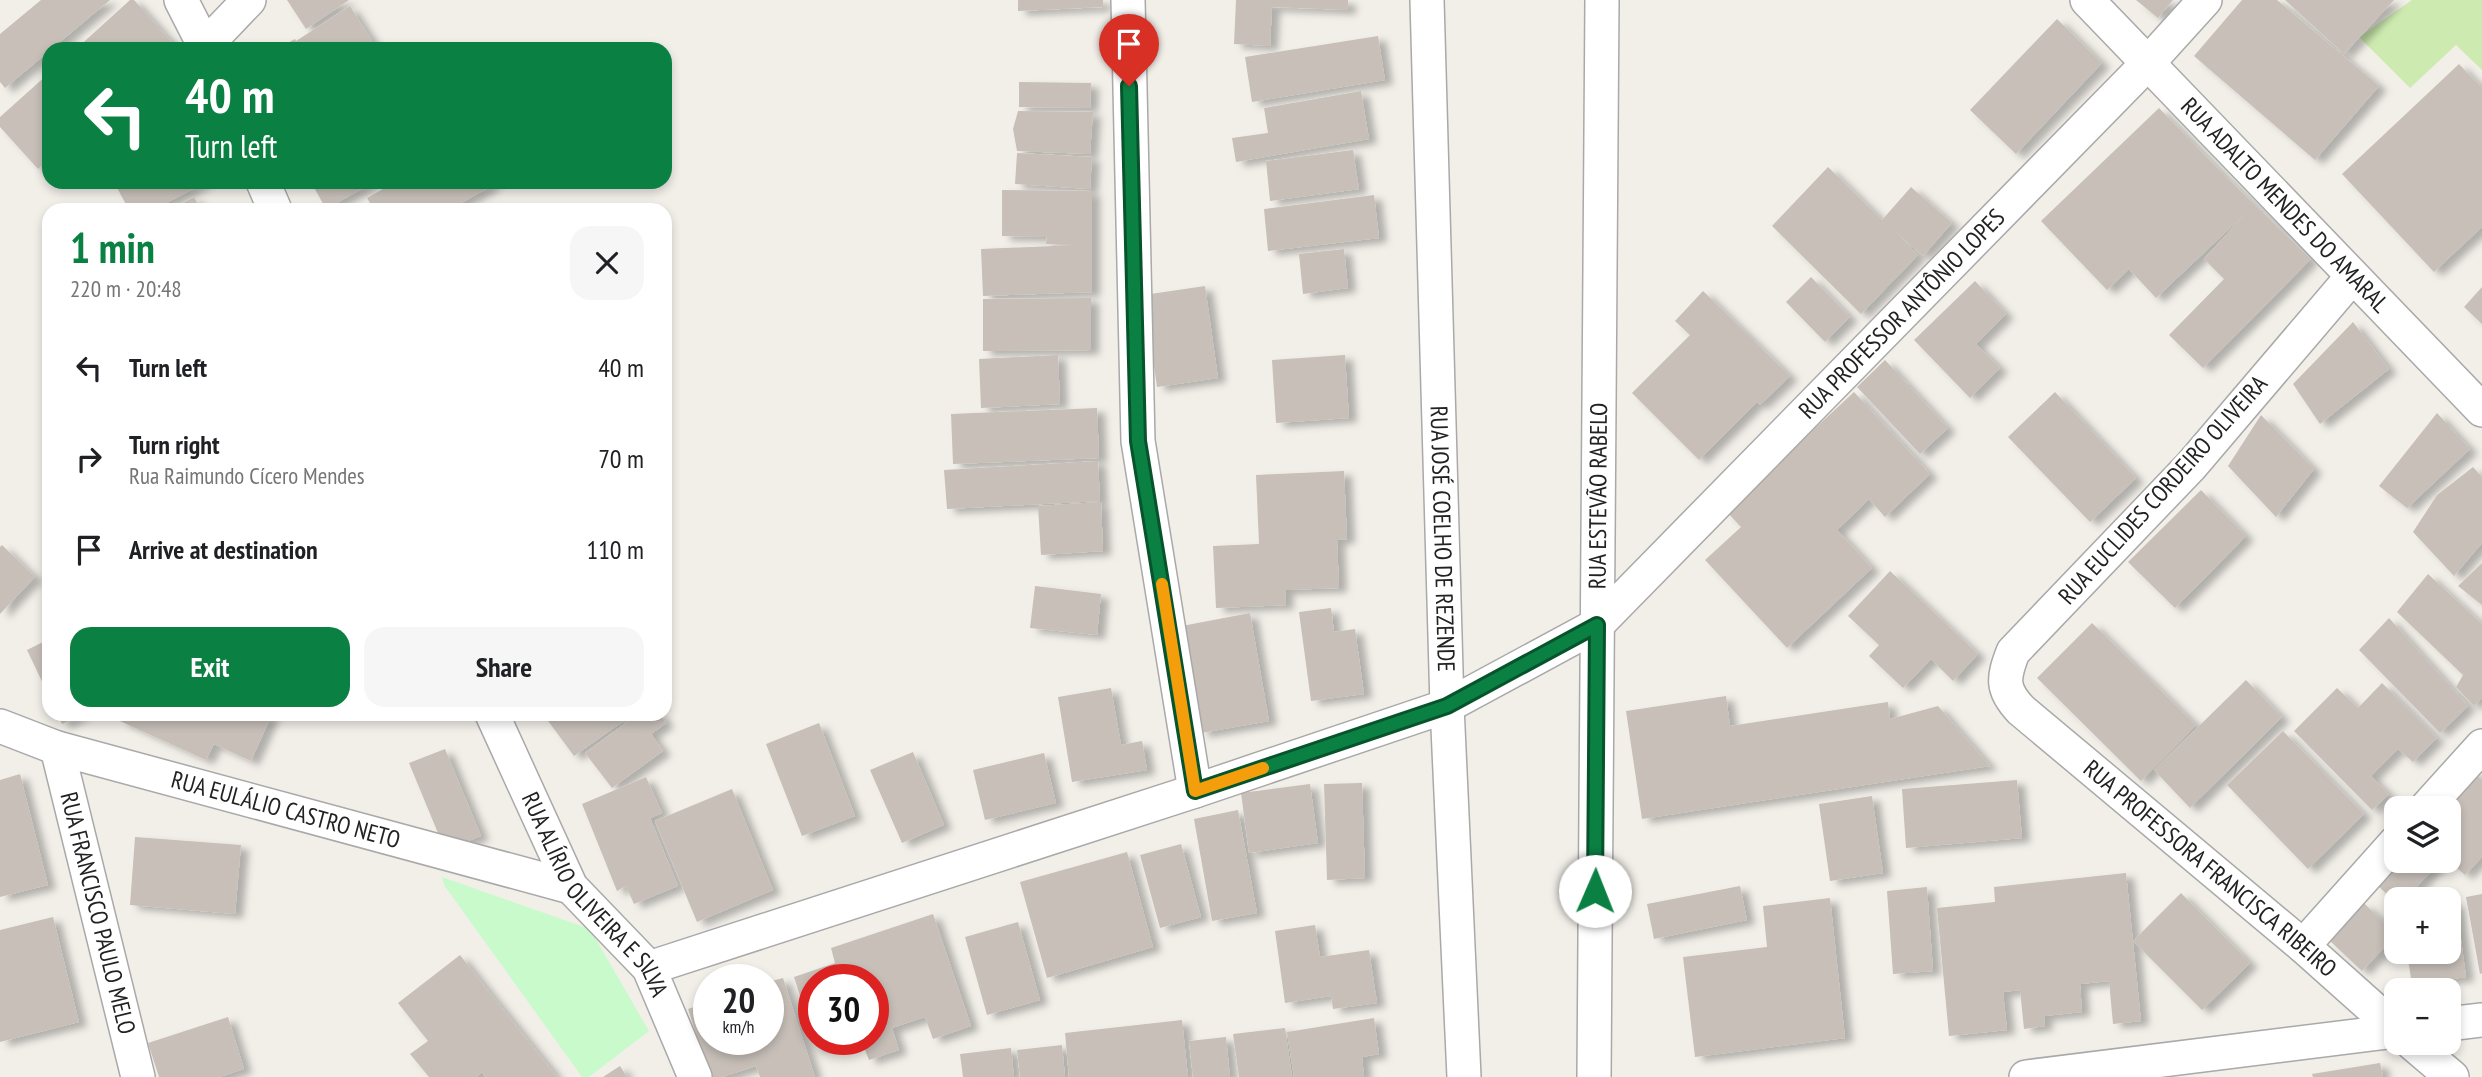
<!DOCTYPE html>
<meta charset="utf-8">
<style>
:root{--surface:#fff;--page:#f6f6f6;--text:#202124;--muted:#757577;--accent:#0b8043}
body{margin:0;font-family:"PT Sans Narrow",sans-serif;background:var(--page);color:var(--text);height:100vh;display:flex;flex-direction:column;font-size:26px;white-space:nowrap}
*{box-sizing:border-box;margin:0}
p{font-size:23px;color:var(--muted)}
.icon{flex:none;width:38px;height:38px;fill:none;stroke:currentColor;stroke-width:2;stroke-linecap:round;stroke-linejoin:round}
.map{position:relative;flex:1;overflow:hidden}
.details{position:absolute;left:42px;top:203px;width:630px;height:518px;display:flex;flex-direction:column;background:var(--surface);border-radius:21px;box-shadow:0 4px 10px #0003}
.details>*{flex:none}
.hud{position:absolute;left:42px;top:42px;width:630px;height:147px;border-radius:21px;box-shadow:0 4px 10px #0003;background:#0b8043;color:#fff;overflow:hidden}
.tools{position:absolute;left:2384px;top:796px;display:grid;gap:14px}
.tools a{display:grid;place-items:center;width:77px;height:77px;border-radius:14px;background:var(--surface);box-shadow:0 4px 10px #0003;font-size:35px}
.speed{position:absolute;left:693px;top:964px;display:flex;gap:14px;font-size:35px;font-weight:700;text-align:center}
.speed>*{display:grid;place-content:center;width:91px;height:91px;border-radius:50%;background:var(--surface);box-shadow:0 4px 10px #0003;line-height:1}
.speed small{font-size:18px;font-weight:400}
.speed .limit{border:10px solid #d22;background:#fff;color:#111}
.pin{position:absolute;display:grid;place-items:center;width:60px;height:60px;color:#fff;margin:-72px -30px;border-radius:50% 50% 50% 0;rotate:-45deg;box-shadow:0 0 7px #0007}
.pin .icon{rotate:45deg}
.me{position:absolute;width:77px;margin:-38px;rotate:1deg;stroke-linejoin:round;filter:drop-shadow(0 0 5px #0008)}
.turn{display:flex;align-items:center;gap:24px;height:147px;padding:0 28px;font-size:32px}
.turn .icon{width:91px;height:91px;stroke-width:2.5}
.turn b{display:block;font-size:49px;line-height:60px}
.round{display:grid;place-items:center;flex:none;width:74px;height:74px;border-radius:21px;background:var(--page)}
.summary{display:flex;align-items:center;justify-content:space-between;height:119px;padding:0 28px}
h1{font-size:42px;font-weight:700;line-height:52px;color:var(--accent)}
.primary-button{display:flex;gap:14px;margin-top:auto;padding:14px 28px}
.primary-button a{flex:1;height:80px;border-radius:21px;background:var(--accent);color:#fff;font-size:28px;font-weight:700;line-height:80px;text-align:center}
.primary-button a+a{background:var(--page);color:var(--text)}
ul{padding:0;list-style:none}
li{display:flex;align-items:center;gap:21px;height:91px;padding:0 28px}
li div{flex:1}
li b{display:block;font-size:26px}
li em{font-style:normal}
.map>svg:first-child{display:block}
.grass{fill:#cdebb0}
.park{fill:#c8facc}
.building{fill:#c7bfb8;filter:url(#shadow)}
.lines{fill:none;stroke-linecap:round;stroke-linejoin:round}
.street-casing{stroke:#a9a9a9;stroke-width:36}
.street{stroke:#fff;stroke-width:33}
.route-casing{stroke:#07532c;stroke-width:18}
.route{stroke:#0b8043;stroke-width:12}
.slow{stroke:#f59e0b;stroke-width:12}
.labels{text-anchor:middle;stroke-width:7;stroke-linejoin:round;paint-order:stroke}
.street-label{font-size:24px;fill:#222;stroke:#fff}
</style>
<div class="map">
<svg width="2482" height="1077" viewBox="0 0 2482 1077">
<defs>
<filter id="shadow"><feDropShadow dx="8" dy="4.5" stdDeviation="3.5" flood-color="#0004"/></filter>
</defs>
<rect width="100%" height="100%" fill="#f2efe9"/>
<path class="grass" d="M2412,0H2482V70L2456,45L2410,88L2359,37Z"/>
<path class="park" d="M442,877L590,929L649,1031L589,1077H582L444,885Z"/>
<path class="building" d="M41,0H110L5,88L0,82V34Z
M130,0H134L175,46L172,49H76Z
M287,0H349L306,29Z
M1018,0H1103V7L1018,11Z
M1236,0H1348V10L1272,7L1270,46L1234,44Z
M2136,0H2173L2158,18Z
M2242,0H2277L2379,86L2315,160L2194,56Z
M2285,0H2394L2344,54Z
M350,6L377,49H276L295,39L296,41Z
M2057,19L2102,63L2016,154L1970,110Z
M1378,36L1385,80L1252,102L1245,57Z
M2459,64L2482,88V227L2434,272L2342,174Z
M49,73V159L38,169L0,127V117Z
M1019,82L1091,83L1090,108L1019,107Z
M1361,91L1369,139L1236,162L1232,138L1268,133L1264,108Z
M2159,108L2225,176L2311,259L2203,368L2169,335L2224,279L2204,259L2248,211L2156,298L2129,269L2107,290L2041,221Z
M1018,111L1093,112L1090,154L1017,151L1013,129Z
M1353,150L1359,189L1270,201L1266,161Z
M1017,153L1092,157L1090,189L1015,184Z
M1828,167L1882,220L1911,187L1952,223L1923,256L1893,229L1918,255L1861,314L1772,226Z
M114,182H206L153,210H129Z
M311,182H374L326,209Z
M395,182H491L493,185L449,210H374L367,198Z
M1002,190L1092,191V292L983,296L981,249L1078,245L1046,244L1047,237L1002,236Z
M1374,195L1379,238L1268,251L1264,209Z
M194,197L201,210H169Z
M1344,249L1348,288L1303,294L1299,254Z
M1811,277L1850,317L1825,342L1786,302Z
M1975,281L2006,314L1976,344L2000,368L1970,398L1914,340Z
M1205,286L1218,378L1157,387L1144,295Z
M2482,287V324L2464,307Z
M1703,291L1790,376L1760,405L1757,402L1699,460L1632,393L1690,335L1675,321Z
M1091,298V350L983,351V299Z
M2353,322L2389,369L2320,424L2293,384Z
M1058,355L1060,404L981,408L979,359Z
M1345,355L1349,418L1276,423L1272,360Z
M1885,360L1948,428L1920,454L1857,387Z
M1854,392L1930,474L1885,517L1869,499L1837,530L1872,568L1787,648L1705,560L1741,527L1726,511Z
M2055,392L2136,478L2090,522L2008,437Z
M1097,408L1099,458L953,464L951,414Z
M2437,413L2470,449L2407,508L2379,486Z
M2261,415L2314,469L2276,517L2228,466Z
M1098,461L1100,501L947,509L944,470Z
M2473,467L2482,477V543L2454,576L2413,532L2437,495Z
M1344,471L1347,539L1337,540L1339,588L1285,590L1286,605L1216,608L1213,546L1259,544L1256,475Z
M2201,490L2246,536L2175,608L2128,562Z
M1101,502L1103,551L1041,555L1038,506Z
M2,545L35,577L0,614V547Z
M2482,563V605L2458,586Z
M1890,571L1978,654L1953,681L1931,659L1903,688L1869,656L1879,645L1848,616Z
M2428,574L2482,624V698L2474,706L2456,687L2463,675L2397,612Z
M1035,586L1101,594L1097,635L1030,628Z
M1331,608L1334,632L1355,629L1364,694L1311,701L1299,612Z
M1250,613L1269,721L1201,733L1182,626Z
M2389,618L2468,706L2440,733L2359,650Z
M2092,623L2196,725L2141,781L2037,678Z
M49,639V696L27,650Z
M2246,680L2282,717L2190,808L2154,770Z
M2382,683L2437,738L2413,762L2398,749L2371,776L2389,794L2372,810L2294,731L2337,688L2358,708Z
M1111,688L1121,745L1142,741L1147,770L1072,782L1058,697Z
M1726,696L1730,726L1888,702L1890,719L1938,706L1990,766L1642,819L1626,711Z
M58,714H84L62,724Z
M123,714H272L251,761L214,744L206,760L120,721Z
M543,714H627L629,717L574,756Z
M638,714H660L666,723L651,734L663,751L612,788L585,753Z
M819,723L855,816L802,836L766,744Z
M2283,731L2364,814L2308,869L2227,785Z
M445,749L481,836L445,850L409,763Z
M913,752L944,825L902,843L870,770Z
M1044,753L1056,803L985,820L973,770Z
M2471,770L2482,780V857L2465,875L2448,860V808H2436Z
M20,774L48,885L0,897V780Z
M646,777L662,813L650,818L678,886L634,904L626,886L617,891L582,804Z
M2017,780L2022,838L1906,848L1902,789Z
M1362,783L1365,878L1327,880L1324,784Z
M1310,784L1318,843L1249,853L1241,793Z
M732,789L773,890L697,922L655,821Z
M1872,796L1883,873L1830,881L1819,804Z
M1238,810L1257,913L1212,921L1194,819Z
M135,837L241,845L235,914L130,905Z
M1181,844L1201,917L1160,928L1140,855Z
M1127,852L1153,947L1047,978L1020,882Z
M2398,861H2441L2404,900H2396V903L2376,884Z
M2126,873L2141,1021L2113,1024L2109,981L2080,984L2082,1012L2044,1016L2045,1026L2024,1029L2020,990L2003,992L2007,1030L1949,1036L1937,908L1995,902L1994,887Z
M1740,886L1747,920L1654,939L1647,904Z
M1927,887L1933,971L1893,974L1887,891Z
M2181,893L2250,963L2202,1010L2133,941Z
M2482,894V973L2480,974L2466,897Z
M1830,898L1845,1038L1695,1057L1683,957L1767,947L1763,906Z
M2456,902L2466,977L2412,985L2407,952H2448V903Z
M2364,903L2396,935L2362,971L2329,940Z
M933,914L971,1026L933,1039L925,1017L892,1028L899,1050L869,1060L861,1040H873V980H814L813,1037L794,977L835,963L831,948Z
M53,917L79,1022L0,1042V930Z
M1018,922L1040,1000L987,1015L965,937Z
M1315,925L1320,957L1369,950L1377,1003L1333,1009L1331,996L1285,1003L1275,931Z
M460,955L489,992L557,1077H486L482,1072L476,1077H429L410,1054L428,1041L398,1003Z
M783,978L815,1077H760L756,1066L722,1077H710L688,1009L709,1002V1040H768V982Z
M228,1017L244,1069L219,1077H159L148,1043Z
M1374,1018L1379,1054L1362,1057L1364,1077H1294L1287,1032Z
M1182,1020L1188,1077H1069L1065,1033Z
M1285,1028L1292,1077H1239L1233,1034Z
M1226,1037L1230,1077H1193L1189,1041Z
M814,1040H836L816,1047Z
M1062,1045L1065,1077H1020L1017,1050Z
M1011,1048L1014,1077H963L960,1054Z
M2380,1063L2383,1077H2313L2312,1074Z
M620,1066L627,1077H603Z"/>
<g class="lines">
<defs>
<g id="street">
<path d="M181,0L206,49"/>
<path d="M1128,0L1138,441L1195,791"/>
<path id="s1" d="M1427,0L1447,706L1464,1077"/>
<path id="s2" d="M2087,0L2482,410"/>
<path d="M205,46L249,0"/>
<path d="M263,182L275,210"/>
<path id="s3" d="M2352,277L2191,466L2013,652C2003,678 2001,689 2021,710L2303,946L2396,1029"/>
<path id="s4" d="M492,714L571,887L649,968L695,1077"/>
<path id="s5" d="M0,726L57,748L571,887"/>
<path id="s6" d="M57,748L138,1077"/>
<path d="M2426,808L2482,746"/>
<path d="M2303,946L2396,842"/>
<path id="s7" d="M649,968L1195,791L1447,706L1597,625L2147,64L2205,0"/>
<path d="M2448,1024L2482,1020"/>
<path d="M2412,1043L2452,1077"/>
<path id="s8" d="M1594,1077L1602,0"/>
<path d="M2026,1077L2396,1031"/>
</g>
</defs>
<use href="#street" class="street-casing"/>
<use href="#street" class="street"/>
</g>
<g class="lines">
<defs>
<path id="route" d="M1129,86L1138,441L1195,791L1447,706L1597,625L1595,891"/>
</defs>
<use href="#route" class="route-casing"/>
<use href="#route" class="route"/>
<path class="slow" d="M1162,584L1195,791L1263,768"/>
</g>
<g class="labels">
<g class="street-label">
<text dy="8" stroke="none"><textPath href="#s2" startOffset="285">RUA ADALTO MENDES DO AMARAL</textPath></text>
<text dy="8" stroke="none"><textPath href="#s7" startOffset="1446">RUA PROFESSOR ANTÔNIO LOPES</textPath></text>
<text transform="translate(2163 490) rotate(-48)" y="8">RUA EUCLIDES CORDEIRO OLIVEIRA</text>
<text dy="8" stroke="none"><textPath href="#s8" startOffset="581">RUA ESTEVÃO RABELO</textPath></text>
<text dy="8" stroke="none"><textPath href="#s1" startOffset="539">RUA JOSÉ COELHO DE REZENDE</textPath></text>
<text dy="8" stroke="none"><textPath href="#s5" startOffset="298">RUA EULÁLIO CASTRO NETO</textPath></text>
<text dy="8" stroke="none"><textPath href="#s3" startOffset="816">RUA PROFESSORA FRANCISCA RIBEIRO</textPath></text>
<text dy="8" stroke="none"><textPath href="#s4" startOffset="210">RUA ALÍRIO OLIVEIRA E SILVA</textPath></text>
<text dy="8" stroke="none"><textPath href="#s6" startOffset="170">RUA FRANCISCO PAULO MELO</textPath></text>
</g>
</g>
</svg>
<div class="tools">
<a><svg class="icon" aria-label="layers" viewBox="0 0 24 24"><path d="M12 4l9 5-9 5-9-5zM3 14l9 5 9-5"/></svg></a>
<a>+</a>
<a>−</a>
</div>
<div class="speed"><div>20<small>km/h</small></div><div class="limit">30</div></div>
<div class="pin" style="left:1129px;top:86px;background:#d93025"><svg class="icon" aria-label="arrive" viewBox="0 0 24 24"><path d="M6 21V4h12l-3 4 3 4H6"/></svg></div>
<svg class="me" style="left:1595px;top:891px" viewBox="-20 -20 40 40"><circle r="19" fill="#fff"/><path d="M0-13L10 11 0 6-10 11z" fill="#0b8043"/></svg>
<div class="hud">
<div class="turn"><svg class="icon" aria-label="left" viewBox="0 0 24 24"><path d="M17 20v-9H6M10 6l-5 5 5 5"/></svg><div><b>40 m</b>Turn left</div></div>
</div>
<section class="details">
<div class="summary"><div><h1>1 min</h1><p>220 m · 20:48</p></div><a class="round"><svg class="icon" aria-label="close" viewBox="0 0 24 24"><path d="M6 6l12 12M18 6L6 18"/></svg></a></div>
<ul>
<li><svg class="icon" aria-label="left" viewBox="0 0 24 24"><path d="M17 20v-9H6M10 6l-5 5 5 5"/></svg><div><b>Turn left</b></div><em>40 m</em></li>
<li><svg class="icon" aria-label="right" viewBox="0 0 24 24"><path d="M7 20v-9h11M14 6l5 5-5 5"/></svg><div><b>Turn right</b><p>Rua Raimundo Cícero Mendes</p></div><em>70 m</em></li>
<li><svg class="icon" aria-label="arrive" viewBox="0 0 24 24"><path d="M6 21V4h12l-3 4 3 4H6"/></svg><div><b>Arrive at destination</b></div><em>110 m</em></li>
</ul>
<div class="primary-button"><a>Exit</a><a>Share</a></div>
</section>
</div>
